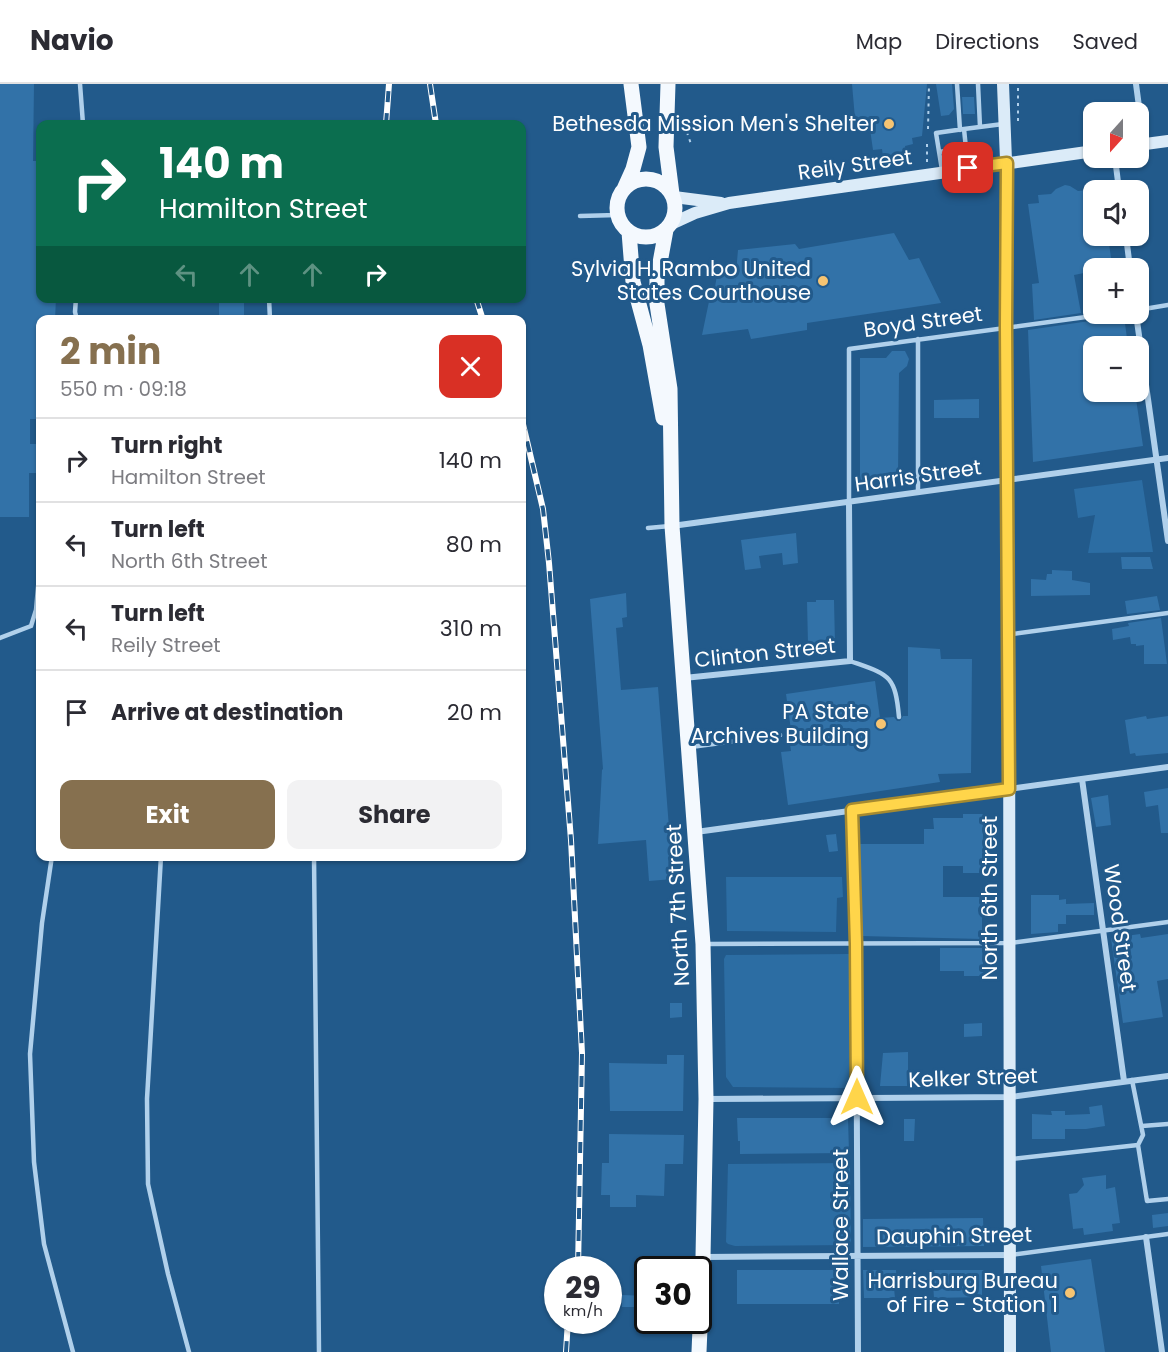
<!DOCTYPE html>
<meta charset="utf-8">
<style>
:root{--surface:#fff;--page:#f2f2f3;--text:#2b2b33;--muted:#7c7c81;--line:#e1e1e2;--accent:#86704f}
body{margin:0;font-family:Poppins,sans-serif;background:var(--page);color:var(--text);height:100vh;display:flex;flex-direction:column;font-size:22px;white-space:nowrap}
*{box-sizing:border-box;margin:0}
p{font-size:20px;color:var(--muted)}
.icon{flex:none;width:33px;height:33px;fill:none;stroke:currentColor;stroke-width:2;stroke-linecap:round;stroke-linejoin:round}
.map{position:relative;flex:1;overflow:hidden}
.drawer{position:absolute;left:36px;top:231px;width:490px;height:546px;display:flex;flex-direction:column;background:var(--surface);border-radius:12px;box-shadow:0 2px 4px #0004}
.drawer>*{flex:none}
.banner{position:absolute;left:36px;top:36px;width:490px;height:183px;border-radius:12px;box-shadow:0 2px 4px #0004;background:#0b6e4f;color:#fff;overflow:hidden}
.needle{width:39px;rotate:201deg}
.controls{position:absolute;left:1083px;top:18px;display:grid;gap:12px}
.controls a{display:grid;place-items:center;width:66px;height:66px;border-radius:12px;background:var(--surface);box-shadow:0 2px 4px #0004;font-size:30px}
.speed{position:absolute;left:544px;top:1172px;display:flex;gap:12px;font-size:30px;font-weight:700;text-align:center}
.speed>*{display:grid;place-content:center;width:78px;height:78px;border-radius:50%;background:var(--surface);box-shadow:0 2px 4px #0004;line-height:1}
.speed small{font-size:15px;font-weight:400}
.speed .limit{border:3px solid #111;border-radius:9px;background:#fff;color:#111}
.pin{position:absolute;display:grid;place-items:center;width:51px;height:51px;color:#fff;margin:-26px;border-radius:12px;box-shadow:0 3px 9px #0006}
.me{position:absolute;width:66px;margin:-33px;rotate:0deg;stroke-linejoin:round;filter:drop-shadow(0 0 4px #0008)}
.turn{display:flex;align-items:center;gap:21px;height:126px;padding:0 24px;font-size:27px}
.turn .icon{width:78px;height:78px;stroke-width:2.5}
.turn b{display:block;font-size:42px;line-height:51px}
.lanes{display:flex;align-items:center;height:57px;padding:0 24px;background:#0003;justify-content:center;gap:30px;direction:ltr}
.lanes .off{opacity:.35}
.round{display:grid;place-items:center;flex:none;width:63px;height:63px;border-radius:12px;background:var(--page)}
.headline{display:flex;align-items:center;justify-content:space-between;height:102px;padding:0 24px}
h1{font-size:36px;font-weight:700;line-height:45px;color:var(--accent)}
.primary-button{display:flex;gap:12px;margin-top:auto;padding:12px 24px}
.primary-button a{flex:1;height:69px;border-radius:12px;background:var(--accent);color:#fff;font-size:24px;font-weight:700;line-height:69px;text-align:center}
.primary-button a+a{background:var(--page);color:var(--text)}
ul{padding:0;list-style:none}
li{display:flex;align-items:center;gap:18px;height:84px;padding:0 24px;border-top:2px solid var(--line)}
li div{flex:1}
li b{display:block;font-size:22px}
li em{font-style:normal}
header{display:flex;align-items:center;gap:36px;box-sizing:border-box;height:84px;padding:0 30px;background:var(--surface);border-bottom:2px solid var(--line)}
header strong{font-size:28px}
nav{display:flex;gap:33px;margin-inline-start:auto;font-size:21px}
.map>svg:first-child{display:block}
.green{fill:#2c6da3}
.building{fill:#3272a8}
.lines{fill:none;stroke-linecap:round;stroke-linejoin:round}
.path{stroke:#b0d0eb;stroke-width:2;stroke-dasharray:3 4.5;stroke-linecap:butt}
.service{stroke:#b0d0eb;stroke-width:4.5}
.minor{stroke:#b0d0eb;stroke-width:6}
.secondary{stroke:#dbebf8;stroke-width:12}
.primary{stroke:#f4f9fe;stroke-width:15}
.rail-casing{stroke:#fff;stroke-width:6}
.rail{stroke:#225a8b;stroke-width:4;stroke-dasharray:11;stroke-linecap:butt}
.route-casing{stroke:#a68a30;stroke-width:15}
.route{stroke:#ffd54a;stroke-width:10}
.poi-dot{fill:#f6c472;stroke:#225a8b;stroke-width:2}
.labels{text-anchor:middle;stroke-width:6;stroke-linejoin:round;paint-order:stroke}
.poi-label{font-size:21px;fill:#fff;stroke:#225a8b;text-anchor:end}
.street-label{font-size:21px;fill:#fff;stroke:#225a8b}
</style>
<header>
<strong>Navio</strong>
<nav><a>Map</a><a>Directions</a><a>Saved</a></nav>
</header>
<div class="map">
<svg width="1168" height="1268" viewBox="0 0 1168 1268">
<rect width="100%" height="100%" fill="#225a8b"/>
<path class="green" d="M1142,396L1153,468L1088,469L1095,431L1078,434L1074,405Z
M726,793H842L843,813L837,814L836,848L727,847Z
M849,870V1004L733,1003L726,993L724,875L726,871Z
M850,1079L851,1161L735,1162L728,1160L726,1158L728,1080Z"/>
<path class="building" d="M0,0H34L33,77H40V214H56L55,236H40V335H30V360H40V389H29V433H0Z
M852,0H927L922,52L912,54L913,60L905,62L906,70L883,73L882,65L873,66L870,45L856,46Z
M936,0H952L954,25L949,31L941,32Z
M962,13H974L975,30H963Z
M1065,101L1070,102L1078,107L1089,106L1090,114L1094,113V152H1108L1112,181L1099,182V184H1094V187L1074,191L1081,229L1034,236L1032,200L1039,199L1028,120L1039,119L1038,111L1051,110L1056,105Z
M894,149L909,176L919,174L941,219L807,239V246L751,255L748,245L702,251L712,203H715L717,191L736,189L738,166L795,160L799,165Z
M219,214H244V236H219Z
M1124,232L1128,262H1094V308H1135L1143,362L1033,378L1028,246Z
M892,267H905L909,275L907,282L899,289L898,393L876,392L875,396L860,397V274H886Z
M979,315V334H934V316Z
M796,449L798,479L783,481L782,469L759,472L761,484L745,486L741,456Z
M1121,473H1150L1153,485H1122Z
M1052,486L1072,487V496L1090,499V511L1031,512V495L1046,496L1047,490H1052Z
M626,509L627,533L622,534L623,543L616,544L621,606L658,603L673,795L649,797L646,756L598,760L602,686L603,685L590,515Z
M1157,512L1160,526L1127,530L1125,517Z
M816,516H834L835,560H808L807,518H816Z
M1161,534L1167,580H1144V561L1136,562V560H1131L1130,553L1113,556L1112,545L1129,542L1128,539Z
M908,563L940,565L941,575H972L971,689L938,690L940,698L788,721L781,668L791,667L788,647L791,646L786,610L875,597L880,634L894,633L897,637H900L903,632H908Z
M1146,632L1147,635L1168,632V669L1136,672L1135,669L1130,670L1125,636Z
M1168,704V749H1161L1158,721L1146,723L1144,708Z
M1108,711L1111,741L1096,743L1091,714Z
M963,730H983V789H963V782H943V813H982V855L861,852L860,760H924V745H934L933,734H963Z
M836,750L838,767L829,768L826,751Z
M1031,811H1059V816L1066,815V820L1094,819V831H1066V840H1058V848L1031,850Z
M1140,850L1141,854L1168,850V895L1157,897L1163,933L1123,939L1111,854Z
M940,864H982L984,892H964V887H940Z
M670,919H682V933L670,934Z
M982,939V952L964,953V940Z
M908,968V1002H880L883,969Z
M667,971H684L683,1027H610L609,979L667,980Z
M1102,1021L1105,1042L1086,1045H1065V1055H1032V1030L1052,1031L1051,1027H1065V1031L1090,1030L1089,1023Z
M737,1034H848L849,1069L740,1070V1057H738Z
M904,1035H915L914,1057H904Z
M609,1050L684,1051L683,1080H665L664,1112L636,1111V1123H610V1111H601L602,1079H609Z
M1106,1091V1105L1115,1103L1120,1139L1112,1140L1113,1147L1084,1151L1083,1144L1073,1145L1069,1110L1077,1109L1084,1101L1082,1094Z
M1168,1129V1142L1153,1144L1152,1131Z
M983,1134L984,1162L863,1163V1135Z
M1091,1175L1105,1268H1051L1041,1182Z
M737,1186H839V1220H737Z
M863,1186H896L897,1204H894L895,1214H864Z
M932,1186H984L985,1204H982V1213L934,1214Z
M622,1211L648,1212V1237L636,1236L637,1223H622Z"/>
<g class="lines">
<path class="path" d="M682,34L691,60
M1018,37V0
M928,45L929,0
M927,78V60"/>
<path class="service" d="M80,0L83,40
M957,0L960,46
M978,0L980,43
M964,45L1003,40
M939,68L966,64
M942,86L936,49L964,45L968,84
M580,132L617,131
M76,214L75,228L77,236
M269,214L270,236
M1138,226L1168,221
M918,255V408
M849,418V265L1108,230
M648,444L670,442
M1012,550L1168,529
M0,554L31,542L36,526L40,481
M850,577C889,591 895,590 899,633
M691,663L780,651
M52,772L42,839L30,970L34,1078L44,1160L73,1268
M161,772L147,1015L148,1100L168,1190L189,1268
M314,772L319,1268
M707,860L1010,859L1168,838
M1142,1042L1168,1040
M1138,1061L1147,1117L1168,1115
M1011,1075L1138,1061L1143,1051L1132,996
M1010,1171L1168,1150"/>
<path class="minor" d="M1136,0L1144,60
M1115,74L1119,106
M1126,152L1130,184
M1136,230L1168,457
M672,442L1168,374
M684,594L850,577L849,418
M1082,695L1124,997
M852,726L856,860L858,1268
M696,748L1168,683
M707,1015L1011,1013L1168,992
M1146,1153L1162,1268
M704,1173L1010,1171"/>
<path class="secondary" d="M1003,0L1007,102L1006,243L1009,550L1010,1268
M1138,61L1168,57
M674,113L721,119
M671,140L695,129L729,119L1094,67"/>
<path class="primary" d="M668,0L666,63L672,110
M617 124a29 29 0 1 1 58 0a29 29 0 1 1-58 0Z
M624,105L633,85L639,63L631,0
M666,146L657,195V220L670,305L672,442L703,860L706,1015L703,1173L699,1268
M629,148L633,198L650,261L663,334"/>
<defs>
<path id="rail" d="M430,0L436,40
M386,40L389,0
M476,214L483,236
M522,336L543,425L549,479L571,756L582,969L578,1185
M566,1268L568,1236"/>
</defs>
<use href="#rail" class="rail-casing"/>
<use href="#rail" class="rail"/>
</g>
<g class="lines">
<defs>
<path id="route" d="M857,1013L856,860L852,726L1009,705L1006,243L1007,79L968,84"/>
</defs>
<use href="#route" class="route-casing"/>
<use href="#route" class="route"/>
</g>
<g class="poi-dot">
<circle cx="889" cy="40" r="6"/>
<circle cx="823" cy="197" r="6"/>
<circle cx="881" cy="640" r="6"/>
<circle cx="1070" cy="1209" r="6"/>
</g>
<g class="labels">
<g class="poi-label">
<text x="877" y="47">Bethesda Mission Men's Shelter</text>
<text x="811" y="192">Sylvia H. Rambo United<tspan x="811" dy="24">States Courthouse</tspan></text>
<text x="869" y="635">PA State<tspan x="869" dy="24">Archives Building</tspan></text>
<text x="1058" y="1204">Harrisburg Bureau<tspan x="1058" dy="24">of Fire - Station 1</tspan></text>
</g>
<g class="street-label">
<text transform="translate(855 81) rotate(-8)" y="7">Reily Street</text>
<text transform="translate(923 238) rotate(-8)" y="7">Boyd Street</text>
<text transform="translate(918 392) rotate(-8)" y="7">Harris Street</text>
<text transform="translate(765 569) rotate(-6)" y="7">Clinton Street</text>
<text transform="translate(990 814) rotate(-90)" y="7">North 6th Street</text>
<text transform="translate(678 821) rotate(-93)" y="7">North 7th Street</text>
<text transform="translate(1120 844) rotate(82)" y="7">Wood Street</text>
<text transform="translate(973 994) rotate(-2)" y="7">Kelker Street</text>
<text transform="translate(841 1141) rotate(-90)" y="7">Wallace Street</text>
<text transform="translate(954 1152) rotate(-1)" y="7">Dauphin Street</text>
</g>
</g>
</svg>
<div class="controls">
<a><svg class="needle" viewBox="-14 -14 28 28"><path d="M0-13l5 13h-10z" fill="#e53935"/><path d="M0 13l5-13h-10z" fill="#7c7c81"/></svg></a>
<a><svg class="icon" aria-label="sound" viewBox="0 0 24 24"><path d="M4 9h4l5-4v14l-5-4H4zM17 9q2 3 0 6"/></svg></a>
<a>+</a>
<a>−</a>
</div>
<div class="speed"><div>29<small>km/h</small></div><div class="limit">30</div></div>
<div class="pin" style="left:968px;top:84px;background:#d93025"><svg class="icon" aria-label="arrive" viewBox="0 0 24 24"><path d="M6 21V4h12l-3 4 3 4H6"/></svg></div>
<svg class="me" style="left:857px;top:1013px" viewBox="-20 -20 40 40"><path d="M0-17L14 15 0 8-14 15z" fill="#ffd54a" stroke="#fff" stroke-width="4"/></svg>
<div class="banner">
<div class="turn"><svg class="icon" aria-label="right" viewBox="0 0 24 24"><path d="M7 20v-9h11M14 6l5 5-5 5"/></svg><div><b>140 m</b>Hamilton Street</div></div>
<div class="lanes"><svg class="icon off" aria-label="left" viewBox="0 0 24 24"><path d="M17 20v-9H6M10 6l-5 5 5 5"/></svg><svg class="icon off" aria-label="ahead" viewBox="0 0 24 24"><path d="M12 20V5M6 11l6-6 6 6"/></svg><svg class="icon off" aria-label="ahead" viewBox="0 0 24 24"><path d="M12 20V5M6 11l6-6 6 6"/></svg><svg class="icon" aria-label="right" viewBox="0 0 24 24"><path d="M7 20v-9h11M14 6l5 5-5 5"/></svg></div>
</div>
<section class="drawer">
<div class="headline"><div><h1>2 min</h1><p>550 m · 09:18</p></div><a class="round" style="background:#d93025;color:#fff"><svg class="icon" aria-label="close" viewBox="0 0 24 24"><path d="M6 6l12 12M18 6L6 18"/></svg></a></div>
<ul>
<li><svg class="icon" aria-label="right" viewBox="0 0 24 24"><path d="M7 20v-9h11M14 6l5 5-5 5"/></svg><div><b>Turn right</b><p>Hamilton Street</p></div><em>140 m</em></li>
<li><svg class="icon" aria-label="left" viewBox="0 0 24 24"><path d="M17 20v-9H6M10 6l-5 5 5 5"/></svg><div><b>Turn left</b><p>North 6th Street</p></div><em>80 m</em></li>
<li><svg class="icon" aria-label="left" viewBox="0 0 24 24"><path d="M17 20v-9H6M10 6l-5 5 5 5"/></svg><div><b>Turn left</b><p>Reily Street</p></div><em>310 m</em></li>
<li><svg class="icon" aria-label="arrive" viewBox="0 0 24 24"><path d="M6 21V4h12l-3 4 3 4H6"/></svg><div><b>Arrive at destination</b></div><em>20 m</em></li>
</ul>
<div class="primary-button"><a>Exit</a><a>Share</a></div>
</section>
</div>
